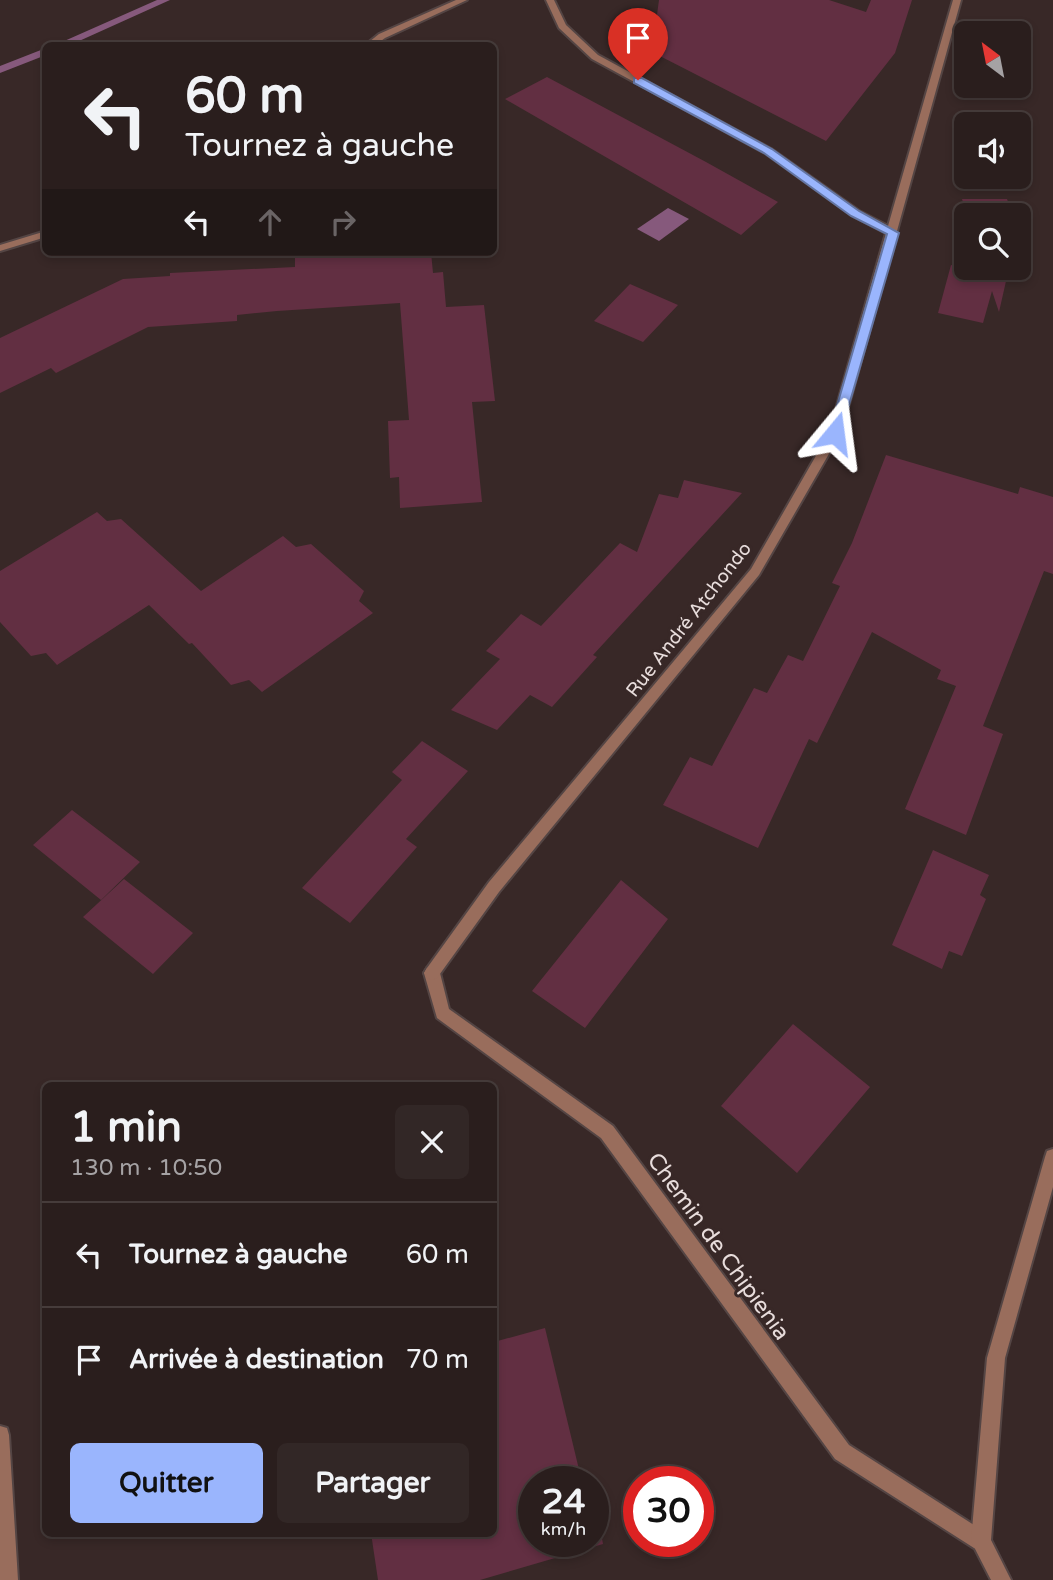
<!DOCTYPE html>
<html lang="fr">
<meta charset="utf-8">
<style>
:root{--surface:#2a1e1d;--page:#322726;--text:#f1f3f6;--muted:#a5a2a4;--line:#463c3b;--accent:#9ab5fd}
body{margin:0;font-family:"Varela Round",sans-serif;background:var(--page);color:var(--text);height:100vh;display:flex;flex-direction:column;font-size:26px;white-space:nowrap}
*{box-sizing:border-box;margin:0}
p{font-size:23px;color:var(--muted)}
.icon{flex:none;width:38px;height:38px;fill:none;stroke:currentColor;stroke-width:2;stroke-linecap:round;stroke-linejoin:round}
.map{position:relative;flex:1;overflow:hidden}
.drawer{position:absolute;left:42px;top:1082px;width:455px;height:455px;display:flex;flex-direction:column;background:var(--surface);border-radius:10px;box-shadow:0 4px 10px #0003,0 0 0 2px var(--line)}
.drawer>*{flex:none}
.top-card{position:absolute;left:42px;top:42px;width:455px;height:214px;border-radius:10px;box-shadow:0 4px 10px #0003,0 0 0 2px var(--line);background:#2a1e1d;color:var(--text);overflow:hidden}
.needle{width:46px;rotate:328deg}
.fabs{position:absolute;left:954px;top:21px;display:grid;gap:14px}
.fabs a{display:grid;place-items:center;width:77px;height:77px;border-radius:10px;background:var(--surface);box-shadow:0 4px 10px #0003,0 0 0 2px var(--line);font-size:35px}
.speed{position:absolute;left:518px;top:1466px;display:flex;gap:14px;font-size:35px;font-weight:700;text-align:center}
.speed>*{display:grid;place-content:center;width:91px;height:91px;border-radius:50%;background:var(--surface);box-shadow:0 4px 10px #0003,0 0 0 2px var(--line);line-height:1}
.speed small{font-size:18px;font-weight:400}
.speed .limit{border:10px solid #d22;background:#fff;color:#111}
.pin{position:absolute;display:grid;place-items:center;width:60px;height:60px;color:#fff;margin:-72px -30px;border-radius:50% 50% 50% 0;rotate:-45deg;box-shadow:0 0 7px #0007}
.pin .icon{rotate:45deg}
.me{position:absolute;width:77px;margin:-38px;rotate:16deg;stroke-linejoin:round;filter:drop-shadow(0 0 5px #0008)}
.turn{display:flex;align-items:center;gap:24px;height:147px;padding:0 28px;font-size:32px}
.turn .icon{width:91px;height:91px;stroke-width:2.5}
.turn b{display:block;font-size:49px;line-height:60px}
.lanes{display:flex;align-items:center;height:66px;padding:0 28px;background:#0003;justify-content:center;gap:35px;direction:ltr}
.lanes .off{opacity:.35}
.round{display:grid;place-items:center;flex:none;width:74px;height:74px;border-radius:10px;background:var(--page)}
.summary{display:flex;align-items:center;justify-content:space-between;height:119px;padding:0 28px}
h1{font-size:42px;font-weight:700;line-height:52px}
.cta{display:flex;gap:14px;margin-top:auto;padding:14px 28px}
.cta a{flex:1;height:80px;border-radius:10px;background:var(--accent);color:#111;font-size:28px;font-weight:700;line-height:80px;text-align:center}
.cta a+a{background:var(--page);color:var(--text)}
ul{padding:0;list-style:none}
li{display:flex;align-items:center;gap:21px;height:105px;padding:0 28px;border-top:2px solid var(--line)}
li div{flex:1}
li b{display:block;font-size:26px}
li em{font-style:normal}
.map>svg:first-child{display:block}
.water{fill:#86597c}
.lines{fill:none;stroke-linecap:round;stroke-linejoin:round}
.stream{fill:#86597c;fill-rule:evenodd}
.building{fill:#622f42}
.service-casing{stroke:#544544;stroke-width:4}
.minor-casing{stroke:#544544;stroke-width:4}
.service{fill:#996d5c;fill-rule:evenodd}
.minor{fill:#996d5c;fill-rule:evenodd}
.route{fill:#9ab5fd;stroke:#6476a4;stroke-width:2}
.labels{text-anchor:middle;stroke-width:6;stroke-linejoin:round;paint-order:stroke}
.street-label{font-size:19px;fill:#e8dddc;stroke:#382827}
.near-street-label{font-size:23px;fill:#e8dddc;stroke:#382827}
</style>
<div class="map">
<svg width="1053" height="1580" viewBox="0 0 1053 1580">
<rect width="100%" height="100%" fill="#382827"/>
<path class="water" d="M668,208L689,219L659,241L637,229Z"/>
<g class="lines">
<path class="stream" d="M157,0H170L68,46H53Z
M46,48V55L0,73V66Z"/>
</g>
<path class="building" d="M659,0H829L866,12L871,0H912L895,53L826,141L652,52Z
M547,77L706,162L778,202L741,235L505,99Z
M962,199H1007L1013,215H967Z
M377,252H431L433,273L443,272L446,307L484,305L495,401L472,402L482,502L400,508L399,477L390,478L388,421L409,420L400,303L277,311L237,315V321L148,327L56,373L51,368L0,393V338L123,279L170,276V273L295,267V257Z
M951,265L986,273L984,268H1009L999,312L992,291L983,323L938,313Z
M630,284L678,305L643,342L594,321Z
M886,455L1018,494L1020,487L1053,497V574L1044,571L983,726L1003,734L966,835L905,809L956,686L937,679L941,670L872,632L817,743L809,739L758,848L663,805L690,757L712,766L754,688L767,693L788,655L803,661L840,586L832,583L852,543Z
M684,480L742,493L593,655L597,657L552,707L530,695L497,730L451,710L500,659L486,651L521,614L541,626L620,543L637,552L659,494L678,498Z
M97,512L107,521L121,519L201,591L283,536L296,547L311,544L364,591L359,601L373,613L262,692L249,680L231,685L192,643L189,644L149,605L57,665L46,653L31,656L0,622V571Z
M422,741L468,771L406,839L417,847L350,923L302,888L402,780L392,772Z
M72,810L140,862L101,900L33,845Z
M933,850L989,875L980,895L986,899L962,956L949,951L942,969L892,945Z
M124,879L193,933L153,974L83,917Z
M621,880L668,919L585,1028L532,991Z
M793,1024L870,1087L797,1173L721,1106Z
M545,1328L582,1482H534V1542H593V1528L594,1533H601L603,1544L480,1580H378L371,1533H494V1342Z"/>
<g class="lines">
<defs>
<path id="service" d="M432,966L437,968L440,973L449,1009L613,1126L849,1445L988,1534L991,1541L988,1548L981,1551L974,1548L835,1459L601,1138L437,1018L424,973L427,968Z"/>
<path id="minor" d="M456,0H467L385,38L374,46H364L379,34Z
M546,0H554L566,25L598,55L771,149L859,211L888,226L953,0H961L841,433L759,575L499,892L437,978L432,980L427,978L424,973L427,968L489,882L751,569L829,433L886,233L851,215L765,153L592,59L559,28Z
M46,231V237L0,251V245Z
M1053,1149V1187L1005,1358L991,1540L1011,1580H991L971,1541L987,1358L1045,1157L1047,1151Z
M0,1426L7,1428L9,1435L18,1580H0Z"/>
</defs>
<use href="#service" class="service-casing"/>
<use href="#minor" class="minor-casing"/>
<use href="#service" class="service"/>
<use href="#minor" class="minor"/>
</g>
<path class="route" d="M634,78H642L772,149L859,211L899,233L840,436L835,438L829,433L887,234L851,216L764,153L634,83Z"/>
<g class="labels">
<g class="street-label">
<text transform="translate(688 619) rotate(-52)" y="7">Rue André Atchondo</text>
</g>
<g class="near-street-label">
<text transform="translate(719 1246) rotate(54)" y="8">Chemin de Chipienia</text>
</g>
</g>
</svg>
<div class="fabs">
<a><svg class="needle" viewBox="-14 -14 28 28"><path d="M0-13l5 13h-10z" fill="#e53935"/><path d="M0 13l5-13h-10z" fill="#a5a2a4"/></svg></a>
<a><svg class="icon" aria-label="sound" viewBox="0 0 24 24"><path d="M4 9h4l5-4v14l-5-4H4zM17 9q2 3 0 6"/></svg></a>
<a><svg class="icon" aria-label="search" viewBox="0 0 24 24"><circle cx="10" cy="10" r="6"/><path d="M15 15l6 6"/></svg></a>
</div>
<div class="speed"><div>24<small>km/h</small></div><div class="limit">30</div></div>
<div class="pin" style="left:638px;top:80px;background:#d93025"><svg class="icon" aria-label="arrive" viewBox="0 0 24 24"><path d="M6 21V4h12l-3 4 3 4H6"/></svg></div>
<svg class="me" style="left:835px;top:433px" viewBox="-20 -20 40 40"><path d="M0-17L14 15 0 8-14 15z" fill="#9ab5fd" stroke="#fff" stroke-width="4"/></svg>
<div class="top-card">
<div class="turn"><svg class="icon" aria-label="left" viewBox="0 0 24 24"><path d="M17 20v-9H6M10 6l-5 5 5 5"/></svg><div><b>60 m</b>Tournez à gauche</div></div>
<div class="lanes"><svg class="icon" aria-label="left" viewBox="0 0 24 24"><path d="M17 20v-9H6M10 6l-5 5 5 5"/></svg><svg class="icon off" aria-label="ahead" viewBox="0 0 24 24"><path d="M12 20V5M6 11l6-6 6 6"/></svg><svg class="icon off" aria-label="right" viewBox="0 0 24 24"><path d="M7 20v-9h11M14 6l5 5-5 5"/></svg></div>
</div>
<section class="drawer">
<div class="summary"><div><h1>1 min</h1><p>130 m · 10:50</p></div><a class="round"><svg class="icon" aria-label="close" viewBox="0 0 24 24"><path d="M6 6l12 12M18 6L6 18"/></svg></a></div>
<ul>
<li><svg class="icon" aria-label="left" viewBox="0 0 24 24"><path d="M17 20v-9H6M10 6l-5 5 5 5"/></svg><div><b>Tournez à gauche</b></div><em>60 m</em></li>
<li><svg class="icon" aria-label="arrive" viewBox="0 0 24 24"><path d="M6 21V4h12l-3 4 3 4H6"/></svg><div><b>Arrivée à destination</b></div><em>70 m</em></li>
</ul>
<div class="cta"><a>Quitter</a><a>Partager</a></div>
</section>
</div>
